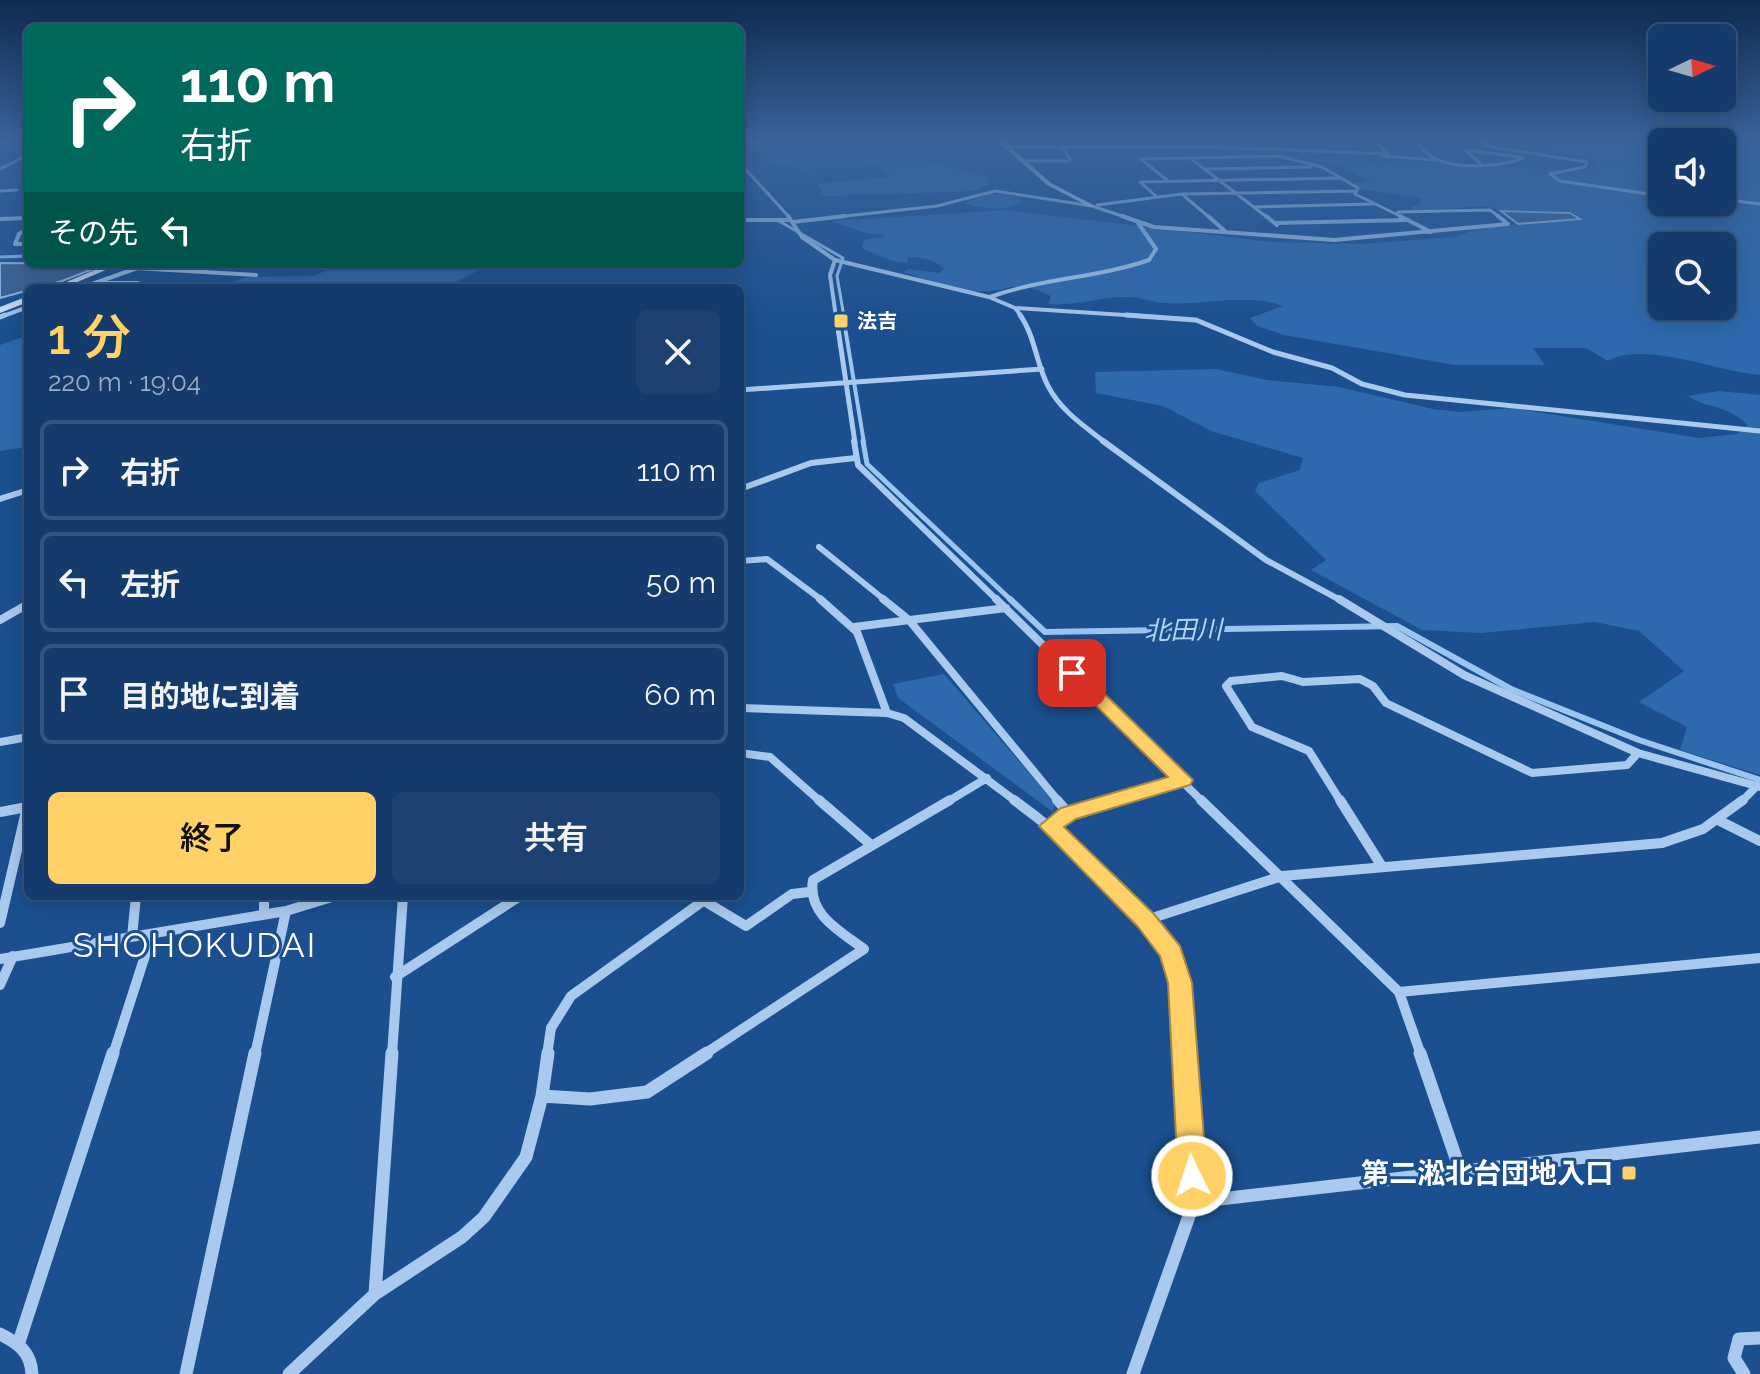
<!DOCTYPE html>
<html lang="ja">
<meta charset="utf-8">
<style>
:root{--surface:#143b6b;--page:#1d4271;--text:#f1f3f6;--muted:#9dadc1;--line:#33557e;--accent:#ffd166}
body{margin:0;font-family:Raleway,"Noto Sans JP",sans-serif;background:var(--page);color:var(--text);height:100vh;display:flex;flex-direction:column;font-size:30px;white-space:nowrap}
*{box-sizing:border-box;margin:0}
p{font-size:26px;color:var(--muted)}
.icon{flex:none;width:44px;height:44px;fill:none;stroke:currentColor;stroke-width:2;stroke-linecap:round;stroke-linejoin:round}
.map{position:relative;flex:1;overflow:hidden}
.drawer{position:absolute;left:24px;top:284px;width:720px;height:616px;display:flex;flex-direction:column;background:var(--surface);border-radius:12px;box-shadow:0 4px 20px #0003,0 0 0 2px var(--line)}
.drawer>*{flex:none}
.guide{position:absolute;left:24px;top:24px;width:720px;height:244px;border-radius:12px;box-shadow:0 4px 20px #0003,0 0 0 2px var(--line);background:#00695c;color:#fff;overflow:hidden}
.needle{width:52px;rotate:85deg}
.buttons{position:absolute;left:1648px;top:24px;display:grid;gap:16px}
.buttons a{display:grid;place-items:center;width:88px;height:88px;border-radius:12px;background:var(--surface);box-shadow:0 4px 20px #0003,0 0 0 2px var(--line);font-size:40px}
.pin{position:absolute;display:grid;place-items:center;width:68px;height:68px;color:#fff;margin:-34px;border-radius:16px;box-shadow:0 4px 12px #0006}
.me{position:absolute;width:88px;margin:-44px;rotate:356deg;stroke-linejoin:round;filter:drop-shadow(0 0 6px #0008)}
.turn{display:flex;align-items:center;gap:28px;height:168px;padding:0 24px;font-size:36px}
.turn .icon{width:104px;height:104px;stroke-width:2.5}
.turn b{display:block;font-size:56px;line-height:68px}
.then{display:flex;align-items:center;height:76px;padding:0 24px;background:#0003;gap:16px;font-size:30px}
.round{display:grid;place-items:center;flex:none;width:84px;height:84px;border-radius:12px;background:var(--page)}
.head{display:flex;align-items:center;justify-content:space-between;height:136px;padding:0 24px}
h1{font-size:48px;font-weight:600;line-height:60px;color:var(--accent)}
.action{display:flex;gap:16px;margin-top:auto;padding:16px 24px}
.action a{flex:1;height:92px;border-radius:12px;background:var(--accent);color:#111;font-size:32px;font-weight:600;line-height:92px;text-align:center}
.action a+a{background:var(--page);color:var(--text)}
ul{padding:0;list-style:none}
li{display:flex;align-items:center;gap:24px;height:100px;margin:0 16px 12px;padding:0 8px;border:4px solid var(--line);border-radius:12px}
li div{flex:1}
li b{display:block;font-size:30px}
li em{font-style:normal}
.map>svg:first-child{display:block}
.green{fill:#2e69ad;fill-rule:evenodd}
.water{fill:#3c6290;stroke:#9cc4f0;stroke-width:2}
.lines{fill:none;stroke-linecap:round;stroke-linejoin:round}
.stream-far3{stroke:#9cc4f0;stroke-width:3}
.stream-far2{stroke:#9cc4f0;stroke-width:4}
.stream-far1{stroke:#9cc4f0;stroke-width:5}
.stream{stroke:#9cc4f0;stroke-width:6}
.street-far6{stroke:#a9c9ee;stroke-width:3}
.street-far5{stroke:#a9c9ee;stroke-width:4}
.street-far4{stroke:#a9c9ee;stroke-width:5}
.street-far3{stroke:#a9c9ee;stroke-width:6}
.street-far2{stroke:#a9c9ee;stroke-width:8}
.street-far1{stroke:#a9c9ee;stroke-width:10}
.street{stroke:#a9c9ee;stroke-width:13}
.secondary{fill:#d6e6fa;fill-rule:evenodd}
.route{fill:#ffd166;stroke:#a68842;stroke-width:2}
.poi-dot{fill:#ffd166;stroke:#1b4f8f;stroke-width:3}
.labels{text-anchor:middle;stroke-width:6;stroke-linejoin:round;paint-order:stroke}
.far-poi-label{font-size:20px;font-weight:bold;fill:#fff;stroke:#1b4f8f;text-anchor:start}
.water-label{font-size:26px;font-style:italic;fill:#b5d3f5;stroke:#1b4f8f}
.near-poi-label{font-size:28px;font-weight:bold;fill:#fff;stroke:#1b4f8f;text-anchor:end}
.near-quarter-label{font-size:34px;letter-spacing:2px;fill:#fff;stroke:#1b4f8f}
</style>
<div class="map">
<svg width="1760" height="1374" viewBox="0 0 1760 1374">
<rect width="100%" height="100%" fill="#1b4f8f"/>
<path class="green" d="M1494,139L1662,142V202H1722V142L1697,139H1760V375C1719,372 1644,340 1608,361L1586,348H1533L1545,365H1455L1284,335L1257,326L1250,318L1283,306C1246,292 1203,306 1164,303C1152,302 1140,297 1127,297C1099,297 1076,306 1048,304L1051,296C1012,277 1012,293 977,291C953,289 926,280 903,272L909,269L939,273L944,269C934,259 922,257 907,257L908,262C891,264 877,254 862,248L864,240L884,237V234H869L831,221L1006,210L1271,242L1361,244L1455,237L1476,229L1581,219L1577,214L1567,212L1499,210L1486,206L1412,211V206L1420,205L1421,198L1362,189L1354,183L1373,182C1355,176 1344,164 1324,162L1327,159L1359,160L1382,167L1400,160L1577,171L1596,168L1597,162L1556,151L1497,145L1490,141ZM1662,246H1722V306H1662Z
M800,155C865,154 927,155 988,178L989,184L974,191L827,196L820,193L823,190L816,184L891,177L882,166L802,169L765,161Z
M991,193L1022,198V201C1010,212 979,209 964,203Z
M346,264H501L481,269L444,288H219L246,277L312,276Z
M28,335V447L0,451V345Z
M1216,369L1267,380L1339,387L1433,409L1461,412L1512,408L1699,438L1737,434L1748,425C1722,402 1713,411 1687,396L1719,391L1760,395V775L1680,750L1687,727L1639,702L1684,671L1639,631L1595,622L1481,633L1422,630L1311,570L1326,560L1255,491L1259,483L1300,470L1303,458L1211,431L1163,406L1096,393L1095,372Z
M944,674L1055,803L1053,812L898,698L893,684Z"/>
<path class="water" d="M1501,211L1570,213L1580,219L1518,224Z
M0,263L106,264L62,281L0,298Z"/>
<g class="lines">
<path class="stream-far3" d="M779,221L843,258L837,276L844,317
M0,257L28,256"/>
<path class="stream-far2" d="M843,315L864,443"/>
<path class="stream-far1" d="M863,441L867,464L1012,601"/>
<path class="stream" d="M1010,599L1045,632L1397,626L1511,689L1639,740L1760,780"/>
<path class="street-far6" d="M1248,139L1333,141
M1413,139C1420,147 1428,156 1438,160C1461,169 1500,167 1523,158L1520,157
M1472,139L1491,147L1587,162L1585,167L1550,174L1560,181L1662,196
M1588,139H1622
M740,143L802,139
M0,144L12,139
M1007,147H1210L1388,154L1372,139
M1382,156L1436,160
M1190,158L1268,218
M1023,161H1067L1070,159L1062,147
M740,163L790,218
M1480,163L1465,150L1520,157
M0,169L28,155
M1205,169L1311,167
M1168,181L1141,159L1279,156L1322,167L1358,188L1355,194L1404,218
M0,191L17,190
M25,191L28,190
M1183,195L1210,218
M1157,197L1140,182L1340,178
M1722,199L1760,204
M1097,205L1182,194L1356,191
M1254,207L1373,204
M1398,212L1490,210L1501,218
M22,218H28
M827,218L937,206L995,191L1092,206L1128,218"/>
<path class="street-far5" d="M788,216L802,237L835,260L989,297L1015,308L1022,317
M1122,216L1154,227L1334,240L1508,224
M1208,216L1226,232
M1266,216L1277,225
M1400,216L1431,232
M1498,216L1508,224
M0,219L28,218
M740,220H788
M793,222L845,216
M1276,223L1407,220
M28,228L19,234L15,244H28
M835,260L830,275L836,317
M135,268L256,275
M104,283H137L151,288
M81,288L140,267
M990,297C1042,278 1097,278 1149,260L1156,249L1138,223
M1015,308L1156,317
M0,317L28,307"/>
<path class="street-far4" d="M836,315L855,443
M1020,315C1035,336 1036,363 1048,386C1061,411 1084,426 1106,443
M1126,315L1196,320L1273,352L1332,368L1362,384L1405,395L1760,431
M0,317L5,315
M740,390L1042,369"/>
<path class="street-far3" d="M854,441L858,465L998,601
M1103,441L1266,560L1342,601
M740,489L811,463L855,458
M0,499L28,490
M819,547L886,601
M740,561L767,559L823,601"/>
<path class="street-far2" d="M820,599L857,632L887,713
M883,599L909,620L1059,802
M996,599L1203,802
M1339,599L1464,675L1638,753L1760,787
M0,620L28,604
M854,627L1006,608
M740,708L887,713L904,718L1017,802
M0,742L28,737
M740,753L770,757L821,802
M947,802L987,778
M1111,802L1183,780
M1341,802L1309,751L1252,727L1226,686L1231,681L1282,676L1303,682L1360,679L1373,686L1386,703L1532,773L1627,765L1638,753
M1741,802L1757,786"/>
<path class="street-far1" d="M819,800L870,844
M1014,800C1057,831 1144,905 1170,951C1187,979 1183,1023 1185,1055
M1057,800L1069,814
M1201,800L1399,992L1421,1055
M1340,800L1381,865
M0,812L27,807
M1720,821L1760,841
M1050,826L1069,814L1118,800
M264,896V914
M696,896L746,926L792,894L809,892
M1146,920L1282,876L1662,843L1703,829L1743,800
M0,923L28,803
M132,937L136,896
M0,959L286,911L335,896
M395,977L520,896
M0,985L13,956
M1399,992L1760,958
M113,1055L152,934
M255,1055L286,911
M392,1055L403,896
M547,1055L551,1028L571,996L703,901
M703,1055L864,949C840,931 807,914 813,880L950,800"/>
<path class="street" d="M1420,1053L1460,1170
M542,1096L548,1053
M1194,1202L1760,1137
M375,1294L392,1053
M0,1334C18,1343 31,1352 32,1374
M19,1342L113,1053
M186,1374L255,1053
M289,1374L375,1294L462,1237L484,1217L526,1157L542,1096L590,1099L647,1092L707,1053
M1133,1374L1194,1202L1184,1053
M1744,1374L1734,1358L1739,1339L1760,1338"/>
<path class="secondary" d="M995,139H1001L1051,183L1095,206L1090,207L1047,185Z
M109,264H120L63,288H52Z
M28,296V302L0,313V307Z"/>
</g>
<linearGradient id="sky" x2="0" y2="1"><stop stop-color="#0f2b4f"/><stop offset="0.42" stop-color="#39639b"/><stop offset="1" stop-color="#39639b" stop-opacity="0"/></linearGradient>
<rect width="1760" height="331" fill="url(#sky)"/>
<path class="route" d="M1072,667L1079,669L1193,780L1190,785L1076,819L1064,827L1154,914L1180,946L1192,983L1207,1176L1203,1185L1192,1189L1182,1185L1178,1176L1168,983L1160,956L1138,927L1039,826L1061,808L1168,777L1066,676L1063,673Z"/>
<g class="poi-dot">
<rect x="833" y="313" width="16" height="16" rx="4"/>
<rect x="1621" y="1165" width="16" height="16" rx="4"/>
</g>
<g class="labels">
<g class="far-poi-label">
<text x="857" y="328">法吉</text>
</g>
<g class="water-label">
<text transform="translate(1183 630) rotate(-1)" y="9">北田川</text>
</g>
<g class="near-poi-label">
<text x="1613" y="1183">第二淞北台団地入口</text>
</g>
<g class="near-quarter-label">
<text x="195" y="957">SHOHOKUDAI</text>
</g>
</g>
</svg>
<div class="buttons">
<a><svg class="needle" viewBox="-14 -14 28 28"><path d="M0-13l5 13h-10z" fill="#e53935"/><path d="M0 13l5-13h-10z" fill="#9dadc1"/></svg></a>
<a><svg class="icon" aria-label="sound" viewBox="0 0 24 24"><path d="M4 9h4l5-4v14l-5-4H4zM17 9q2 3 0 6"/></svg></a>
<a><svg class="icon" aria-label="search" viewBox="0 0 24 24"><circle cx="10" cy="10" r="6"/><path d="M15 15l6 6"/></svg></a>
</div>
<div class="pin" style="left:1072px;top:673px;background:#d93025"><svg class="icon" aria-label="arrive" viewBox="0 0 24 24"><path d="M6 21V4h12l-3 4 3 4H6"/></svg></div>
<svg class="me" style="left:1192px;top:1176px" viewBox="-20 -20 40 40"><circle r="17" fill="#ffd166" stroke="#fff" stroke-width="3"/><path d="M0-11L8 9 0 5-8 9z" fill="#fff"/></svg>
<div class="guide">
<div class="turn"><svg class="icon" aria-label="right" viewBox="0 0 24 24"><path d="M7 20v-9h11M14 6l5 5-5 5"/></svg><div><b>110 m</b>右折</div></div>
<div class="then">その先<svg class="icon" aria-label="left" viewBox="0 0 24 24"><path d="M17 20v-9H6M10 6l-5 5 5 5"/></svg></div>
</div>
<section class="drawer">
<div class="head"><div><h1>1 分</h1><p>220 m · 19:04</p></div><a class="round"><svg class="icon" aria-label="close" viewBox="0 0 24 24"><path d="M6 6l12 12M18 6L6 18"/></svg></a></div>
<ul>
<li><svg class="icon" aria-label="right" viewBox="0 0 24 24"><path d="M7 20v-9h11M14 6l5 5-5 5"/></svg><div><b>右折</b></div><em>110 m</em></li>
<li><svg class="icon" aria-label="left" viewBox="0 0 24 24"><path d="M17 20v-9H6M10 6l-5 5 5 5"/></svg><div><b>左折</b></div><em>50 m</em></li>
<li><svg class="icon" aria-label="arrive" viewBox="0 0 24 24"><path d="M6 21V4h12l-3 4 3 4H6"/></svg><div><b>目的地に到着</b></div><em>60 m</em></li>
</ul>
<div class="action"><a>終了</a><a>共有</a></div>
</section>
</div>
